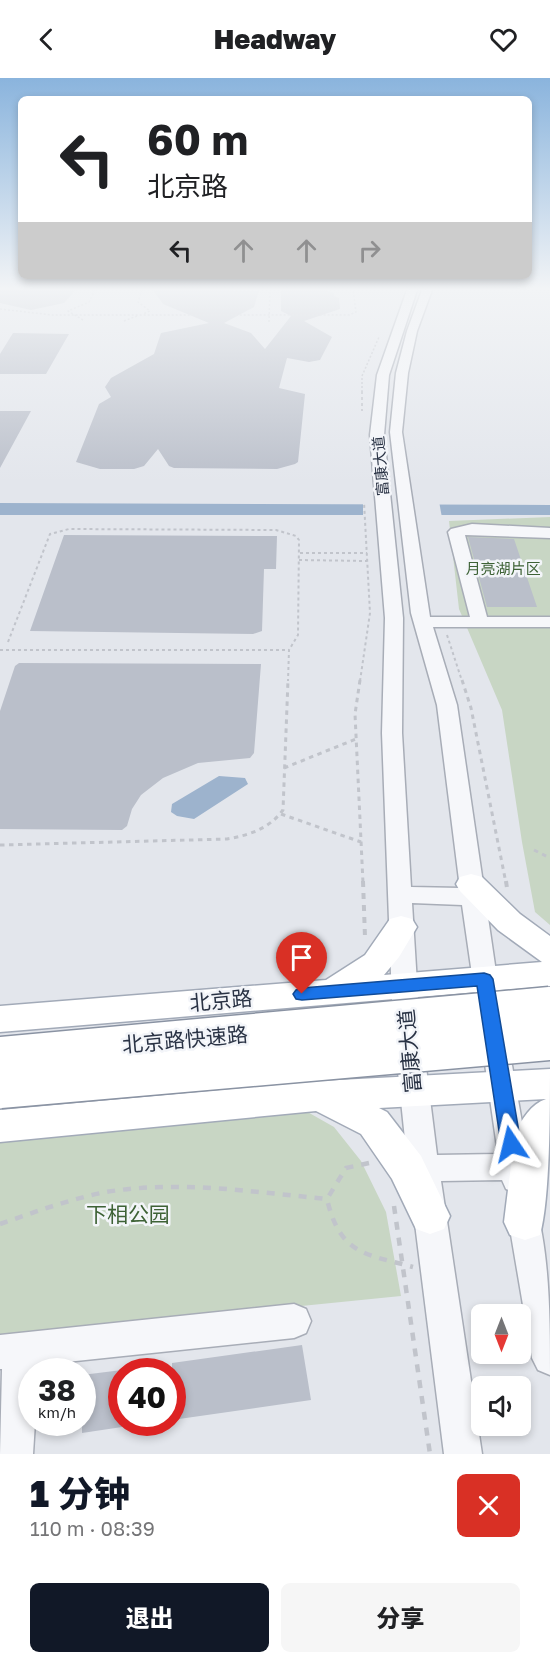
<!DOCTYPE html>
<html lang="zh">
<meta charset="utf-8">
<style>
:root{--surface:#fff;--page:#f6f6f6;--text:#202124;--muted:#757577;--accent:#111827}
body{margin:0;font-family:"Golos Text","Noto Sans SC",sans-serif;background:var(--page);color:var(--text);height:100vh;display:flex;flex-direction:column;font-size:22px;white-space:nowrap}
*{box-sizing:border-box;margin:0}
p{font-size:20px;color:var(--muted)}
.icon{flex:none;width:33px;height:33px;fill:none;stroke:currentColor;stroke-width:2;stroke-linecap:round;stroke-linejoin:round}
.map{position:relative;height:1376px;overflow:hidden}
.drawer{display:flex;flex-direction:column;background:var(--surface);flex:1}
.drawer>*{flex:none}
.guide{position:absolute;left:18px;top:18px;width:514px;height:183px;border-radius:9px;box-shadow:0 3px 9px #0003;background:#fff;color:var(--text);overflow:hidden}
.needle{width:39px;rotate:180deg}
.buttons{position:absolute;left:471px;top:1226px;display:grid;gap:12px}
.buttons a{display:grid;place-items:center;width:60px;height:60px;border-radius:9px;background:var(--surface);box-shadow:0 3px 9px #0003;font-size:30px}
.speed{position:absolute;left:18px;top:1280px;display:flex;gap:12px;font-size:30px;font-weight:700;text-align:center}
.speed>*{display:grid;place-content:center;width:78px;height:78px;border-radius:50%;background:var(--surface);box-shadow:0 3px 9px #0003;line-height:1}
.speed small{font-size:15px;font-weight:400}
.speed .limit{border:9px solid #d22;background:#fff;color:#111}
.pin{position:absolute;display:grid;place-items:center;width:51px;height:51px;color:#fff;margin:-62px -26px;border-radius:50% 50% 50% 0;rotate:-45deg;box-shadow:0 0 6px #0007}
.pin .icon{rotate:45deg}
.me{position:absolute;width:66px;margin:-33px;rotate:350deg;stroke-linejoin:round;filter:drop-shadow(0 0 4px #0008)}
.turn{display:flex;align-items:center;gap:21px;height:126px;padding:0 30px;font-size:27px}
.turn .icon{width:78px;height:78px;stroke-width:2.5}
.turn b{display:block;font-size:42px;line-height:51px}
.lanes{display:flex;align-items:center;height:57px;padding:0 30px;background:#0003;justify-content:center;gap:30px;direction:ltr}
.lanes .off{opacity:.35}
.round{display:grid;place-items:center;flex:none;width:63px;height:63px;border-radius:9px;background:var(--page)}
.head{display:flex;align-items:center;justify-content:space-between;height:102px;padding:0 30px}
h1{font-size:36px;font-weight:800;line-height:45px;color:var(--accent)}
.button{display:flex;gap:12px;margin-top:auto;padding:12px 30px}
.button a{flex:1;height:69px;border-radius:9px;background:var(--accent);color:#fff;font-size:24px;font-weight:800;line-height:69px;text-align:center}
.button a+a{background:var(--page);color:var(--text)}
header{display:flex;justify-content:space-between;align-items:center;height:78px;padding:0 30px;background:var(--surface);font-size:27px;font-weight:800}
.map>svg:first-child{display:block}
.green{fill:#c8d6c4}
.water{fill:#9db3cd}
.pier{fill:#e3e6ec}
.building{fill:#babfca}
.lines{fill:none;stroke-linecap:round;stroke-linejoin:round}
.minor-casing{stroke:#a8adb7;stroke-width:3}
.major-casing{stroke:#a2aab8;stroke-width:3}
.path-far4{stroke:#c1c4cb;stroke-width:1.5;stroke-dasharray:2 2;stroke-linecap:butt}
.path-far3{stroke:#c1c4cb;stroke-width:2;stroke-dasharray:3 3;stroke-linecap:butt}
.path-far2{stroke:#c1c4cb;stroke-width:3;stroke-dasharray:4.5 4.5;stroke-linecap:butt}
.path-far1{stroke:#c1c4cb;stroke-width:4;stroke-dasharray:6 6;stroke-linecap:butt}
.path{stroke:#c1c4cb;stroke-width:4.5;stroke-dasharray:8 8;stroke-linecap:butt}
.minor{fill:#f6f7fa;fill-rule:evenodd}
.major{fill:#fff;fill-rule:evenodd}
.highway-bridge-casing{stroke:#8a93a3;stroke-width:43;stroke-linecap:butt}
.highway-bridge{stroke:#fff;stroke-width:40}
.route{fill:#1a73e8;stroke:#114b97;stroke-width:1.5}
.labels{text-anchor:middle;stroke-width:5;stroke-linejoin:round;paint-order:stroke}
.far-street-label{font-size:15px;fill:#2a3345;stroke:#f3f5f9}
.far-park-label{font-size:15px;fill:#3e6236;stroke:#f3f5f9}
.near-street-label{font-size:21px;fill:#2a3345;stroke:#f3f5f9}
.near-park-label{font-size:21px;fill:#3e6236;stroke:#f3f5f9}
</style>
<header><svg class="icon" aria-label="back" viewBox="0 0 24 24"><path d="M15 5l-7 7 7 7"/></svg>Headway<svg class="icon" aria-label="heart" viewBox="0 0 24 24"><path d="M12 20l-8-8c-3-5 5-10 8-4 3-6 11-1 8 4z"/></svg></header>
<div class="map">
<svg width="550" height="1376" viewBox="0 0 550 1376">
<rect width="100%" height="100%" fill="#e3e6ec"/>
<path class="green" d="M550,439V847L535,834L522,764L502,632L459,531L449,443Z
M274,1015L334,1049L361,1083L386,1134L401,1218L0,1258V1042Z"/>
<path class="water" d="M0,425L550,427V437H0Z
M219,698L245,700L248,706L194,741L177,738L171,734L172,726Z"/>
<path class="pier" d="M363,423H439L442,440H363Z"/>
<path class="building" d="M0,212H76L64,225L31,232L0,225Z
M153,212L259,213L254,229L224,245L251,255L265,271L291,238L281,233V212H325L334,215V218L339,220L340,231L304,243L332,259L320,282L309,284L287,280L279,310L305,316L298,384L295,386L277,391L174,390L169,388L158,371L144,388L134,391H100L76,384L99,326L111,319L105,309L111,300L154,276L161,255L209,245L163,226Z
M13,255L69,256L46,296H0V276Z
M0,333H31L0,390Z
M64,457L277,458L276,491H264L262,553L253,556L30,553Z
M468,459L514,461L537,529H487Z
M19,585L261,586L254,675L250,680L198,685L163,700L141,717L132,731L127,748L122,752L0,751V633L15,588Z
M302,1267L311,1322L172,1342V1285Z
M122,1292V1349L82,1355V1297Z"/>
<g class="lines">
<defs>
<path id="minor" d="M407,212H417L389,297L384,357L403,540L402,655L411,809L460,810L437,627L411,535L390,354L396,295L407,253L422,212H432L417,253L408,295L402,354L430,539H470L448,454L451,451L472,446L550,450V460L465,457L487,539H550V549H433L457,627L497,901L532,1102L528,1111L517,1115L506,1111L502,1102L441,1103L482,1376H444L408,1090L395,965L399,957L409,954L419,957L423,965L437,1077L498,1076L462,827L412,825L418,922L414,929L405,932L396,929L392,922L382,655L385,540L370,357L377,297Z
M523,1119L534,1123C550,1173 550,1243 550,1297L538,1292L532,1280L507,1133L512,1123Z
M294,1226L306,1231L311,1243L306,1255L294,1260L38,1287L37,1293H32V1344H35L33,1376H0L2,1291H0V1257Z"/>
<path id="major" d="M471,796L482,799L520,836L550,858V908L0,954V928L326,902L365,877L390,841L401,838L412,841L417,849L399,879L384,897L542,884L498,852L460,813L456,806L460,799Z
M550,991C550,1034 550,1120 540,1157L525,1162L510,1157L504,1144L515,1055C522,1041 531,1026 546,1021L379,1030L387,1034L421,1078L450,1138L444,1151L430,1156L416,1151L392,1101L361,1056L316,1033L0,1064V1032L320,1003Z"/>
</defs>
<use href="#minor" class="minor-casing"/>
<use href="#major" class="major-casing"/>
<path class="path-far4" d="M142,212L138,224L150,233L143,236
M0,231L52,237H349L356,234L353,212
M83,242L68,233L89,224L95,212
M124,243L137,238
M269,244L270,212
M362,314V298L379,259"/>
<path class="path-far3" d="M362,313V333
M300,475H367
M299,482L367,483
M447,557L462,603
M8,564L50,456L69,451L276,452L296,458L299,462L298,557L289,572
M0,572H289L288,603
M360,603L370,535L364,424"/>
<path class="path-far2" d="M360,602L355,636L363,805
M462,602L471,630L506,805
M284,690L356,661
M281,736L361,764
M0,767L227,761C249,757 269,751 283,732L288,602
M534,772L550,780"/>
<path class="path-far1" d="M363,803L365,859
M506,803L507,810"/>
<path class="path" d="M369,1085L346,1090L327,1121C340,1177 366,1176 413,1189
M394,1128L430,1376
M0,1146C35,1134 70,1121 106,1114C179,1102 254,1114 327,1121"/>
<use href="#minor" class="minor"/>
<use href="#major" class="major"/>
<defs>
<path id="highway-bridge" d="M0,979L550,929
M0,1010L550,962"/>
</defs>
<use href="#highway-bridge" class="highway-bridge-casing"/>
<use href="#highway-bridge" class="highway-bridge"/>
</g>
<linearGradient id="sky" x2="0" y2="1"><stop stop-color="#8ab4dd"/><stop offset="0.52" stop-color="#f2f4f6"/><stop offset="1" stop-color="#f2f4f6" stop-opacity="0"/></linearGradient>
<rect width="550" height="405" fill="url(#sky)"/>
<path class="route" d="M484,895L490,897L493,901L521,1066L518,1072L511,1074L504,1072L501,1066L477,908L302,922L296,921L293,916L296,912L302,910Z"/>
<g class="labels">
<g class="far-street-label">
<text transform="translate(381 388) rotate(-95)" y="5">富康大道</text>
</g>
<g class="far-park-label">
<text x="503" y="496">月亮湖片区</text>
</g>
<g class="near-street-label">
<text transform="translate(221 923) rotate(-5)" y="7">北京路</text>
<text transform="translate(185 962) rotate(-5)" y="7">北京路快速路</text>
<text transform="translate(410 973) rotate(-95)" y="7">富康大道</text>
</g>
<g class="near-park-label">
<text x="128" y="1144">下相公园</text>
</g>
</g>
</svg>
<div class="buttons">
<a><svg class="needle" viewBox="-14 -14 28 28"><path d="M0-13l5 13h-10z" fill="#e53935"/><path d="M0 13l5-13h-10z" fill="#757577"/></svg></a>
<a><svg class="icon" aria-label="sound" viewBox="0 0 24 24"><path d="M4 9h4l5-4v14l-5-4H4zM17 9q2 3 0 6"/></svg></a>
</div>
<div class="speed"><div>38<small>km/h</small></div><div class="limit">40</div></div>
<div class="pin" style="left:302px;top:916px;background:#d93025"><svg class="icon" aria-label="arrive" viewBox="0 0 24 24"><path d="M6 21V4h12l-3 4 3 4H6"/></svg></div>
<svg class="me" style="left:511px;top:1066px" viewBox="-20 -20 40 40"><path d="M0-17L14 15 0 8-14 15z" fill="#1a73e8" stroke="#fff" stroke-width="4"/></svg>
<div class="guide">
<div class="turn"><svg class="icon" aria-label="left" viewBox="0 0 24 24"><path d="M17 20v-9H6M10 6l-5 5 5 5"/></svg><div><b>60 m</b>北京路</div></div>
<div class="lanes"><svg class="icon" aria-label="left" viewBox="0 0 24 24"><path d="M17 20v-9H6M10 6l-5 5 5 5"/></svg><svg class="icon off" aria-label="ahead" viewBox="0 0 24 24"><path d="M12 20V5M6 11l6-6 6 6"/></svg><svg class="icon off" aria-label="ahead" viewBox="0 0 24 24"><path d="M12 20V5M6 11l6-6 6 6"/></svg><svg class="icon off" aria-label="right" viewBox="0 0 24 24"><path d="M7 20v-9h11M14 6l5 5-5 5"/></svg></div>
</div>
</div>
<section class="drawer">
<div class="head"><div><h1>1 分钟</h1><p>110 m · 08:39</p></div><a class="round" style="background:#d93025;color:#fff"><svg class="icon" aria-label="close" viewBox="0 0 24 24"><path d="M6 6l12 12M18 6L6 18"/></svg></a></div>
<div class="button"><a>退出</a><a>分享</a></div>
</section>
